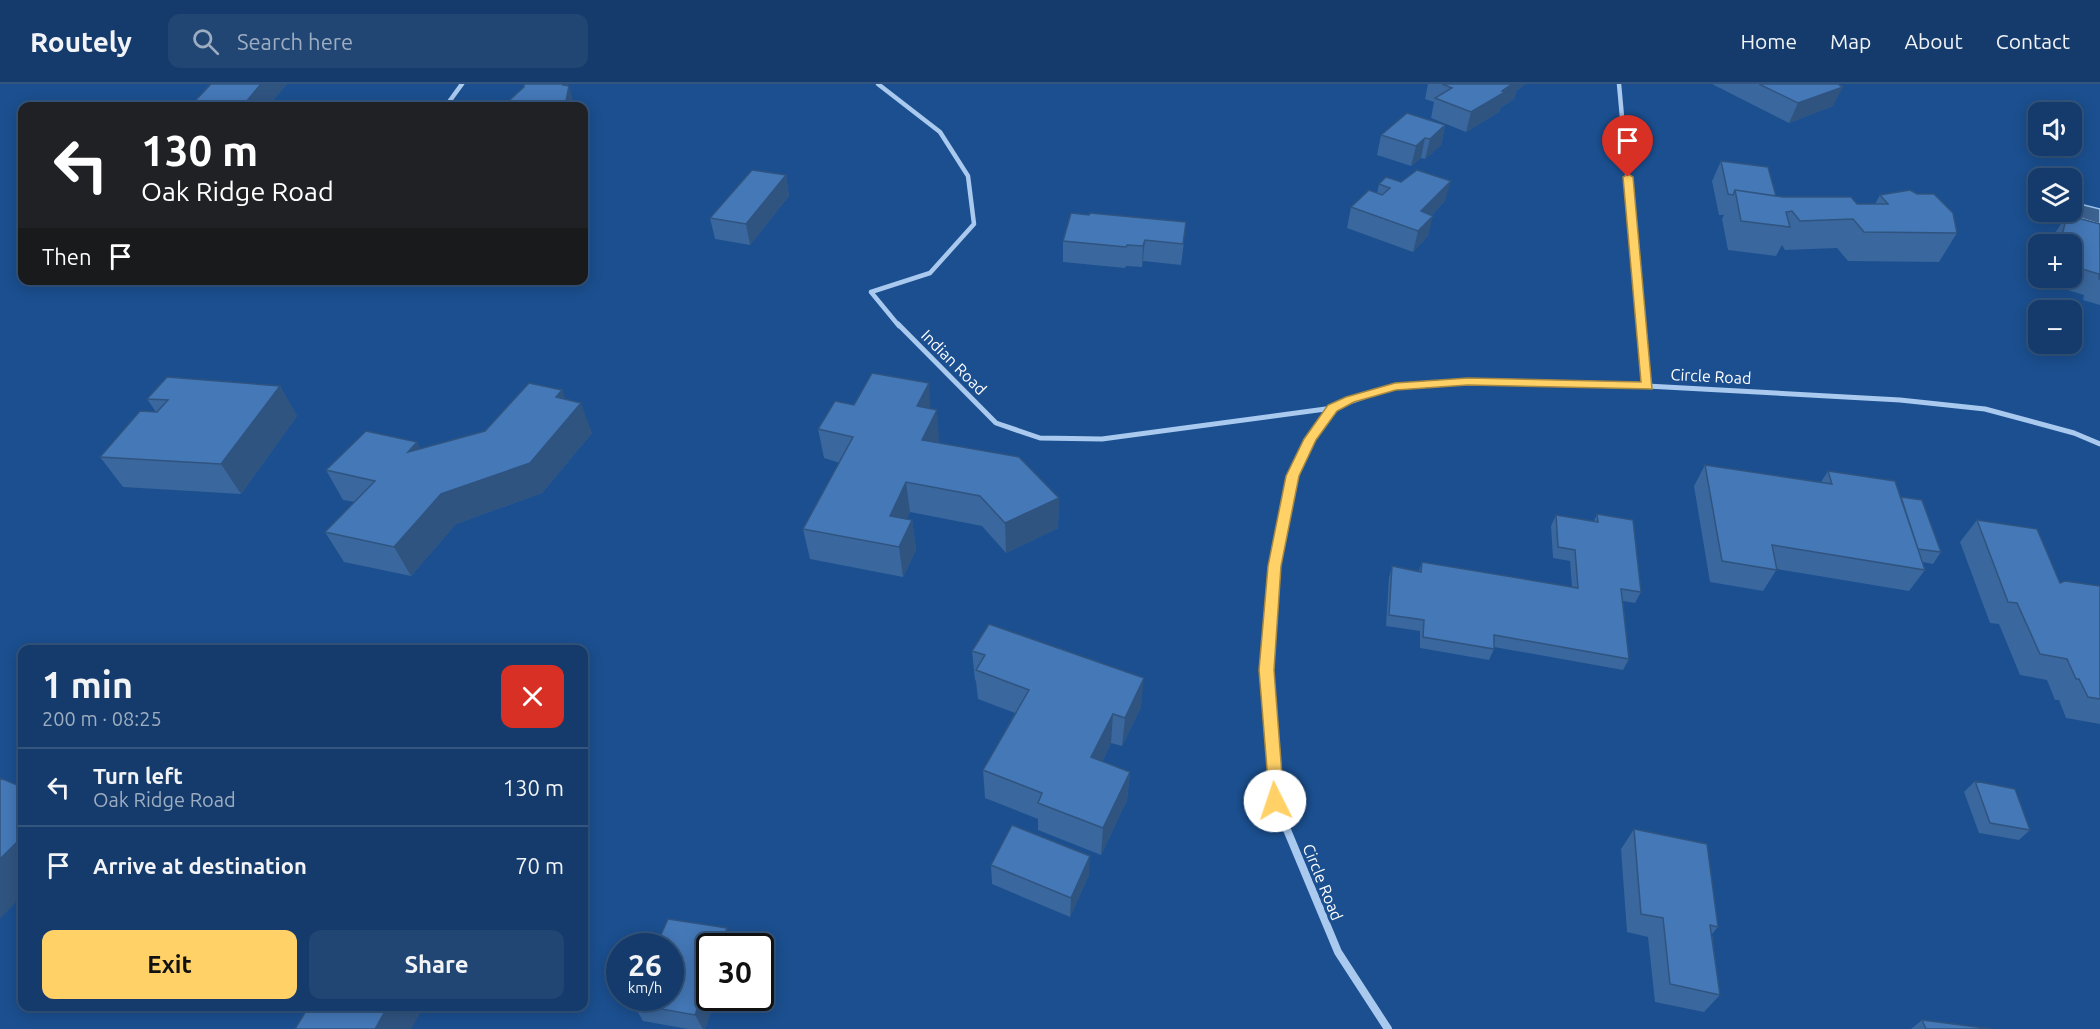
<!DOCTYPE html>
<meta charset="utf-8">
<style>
:root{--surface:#143b6b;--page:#214673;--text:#f1f3f6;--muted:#9dadc1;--line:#33557e;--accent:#ffd166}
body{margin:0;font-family:Ubuntu,sans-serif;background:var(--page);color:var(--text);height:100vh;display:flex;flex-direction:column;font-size:22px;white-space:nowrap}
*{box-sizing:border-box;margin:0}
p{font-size:20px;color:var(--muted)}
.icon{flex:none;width:33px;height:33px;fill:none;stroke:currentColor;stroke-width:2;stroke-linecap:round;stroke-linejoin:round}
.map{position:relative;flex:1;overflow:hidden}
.panel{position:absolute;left:18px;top:561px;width:570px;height:366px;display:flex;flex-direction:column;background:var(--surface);border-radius:12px;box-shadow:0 3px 15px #0003,0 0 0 2px var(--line)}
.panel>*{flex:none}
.hud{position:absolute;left:18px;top:18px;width:570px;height:183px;border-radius:12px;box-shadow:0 3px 15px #0003,0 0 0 2px var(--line);background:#202124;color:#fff;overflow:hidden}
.tools{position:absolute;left:2028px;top:18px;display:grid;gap:12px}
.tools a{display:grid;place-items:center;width:54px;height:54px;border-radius:12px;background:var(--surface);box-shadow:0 3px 15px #0003,0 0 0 2px var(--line);font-size:30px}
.speed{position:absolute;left:606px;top:849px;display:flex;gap:12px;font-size:30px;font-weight:700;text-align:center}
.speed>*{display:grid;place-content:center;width:78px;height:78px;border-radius:50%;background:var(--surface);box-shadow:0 3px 15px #0003,0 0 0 2px var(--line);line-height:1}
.speed small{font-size:15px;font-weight:400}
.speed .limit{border:3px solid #111;border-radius:9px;background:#fff;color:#111}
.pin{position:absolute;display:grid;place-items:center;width:51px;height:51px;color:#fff;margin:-62px -26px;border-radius:50% 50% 50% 0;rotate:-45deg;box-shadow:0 0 6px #0007}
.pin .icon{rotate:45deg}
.me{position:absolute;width:66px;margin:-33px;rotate:356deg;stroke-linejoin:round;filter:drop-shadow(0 0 4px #0008)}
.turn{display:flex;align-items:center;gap:21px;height:126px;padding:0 24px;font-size:27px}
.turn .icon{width:78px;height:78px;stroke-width:2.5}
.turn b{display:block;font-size:42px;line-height:51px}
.then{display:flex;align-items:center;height:57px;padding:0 24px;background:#0003;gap:12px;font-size:22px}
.round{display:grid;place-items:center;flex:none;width:63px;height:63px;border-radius:12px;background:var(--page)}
.headline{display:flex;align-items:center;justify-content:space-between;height:102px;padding:0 24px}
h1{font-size:36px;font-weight:700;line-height:45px}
.button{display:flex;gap:12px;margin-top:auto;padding:12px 24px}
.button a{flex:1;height:69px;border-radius:12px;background:var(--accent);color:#111;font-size:24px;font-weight:700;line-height:69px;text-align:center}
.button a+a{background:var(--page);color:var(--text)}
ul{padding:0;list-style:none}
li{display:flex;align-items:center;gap:18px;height:78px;padding:0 24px;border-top:2px solid var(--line)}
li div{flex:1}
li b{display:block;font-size:22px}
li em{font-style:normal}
header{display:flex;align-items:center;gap:36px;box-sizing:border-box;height:84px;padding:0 30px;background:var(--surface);border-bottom:2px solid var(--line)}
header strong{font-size:28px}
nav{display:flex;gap:33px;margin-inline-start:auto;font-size:21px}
.search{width:420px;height:54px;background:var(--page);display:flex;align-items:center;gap:15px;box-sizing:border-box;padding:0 21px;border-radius:12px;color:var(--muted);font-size:22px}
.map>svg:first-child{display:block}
.water{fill:#3c6290;stroke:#9cc4f0;stroke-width:1.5}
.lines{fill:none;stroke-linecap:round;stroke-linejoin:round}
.street-far2{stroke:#a9c9ee;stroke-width:4.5}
.street-far1{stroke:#a9c9ee;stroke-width:5}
.street{stroke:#a9c9ee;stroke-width:8}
.wall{fill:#3a679d}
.shaded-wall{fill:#305480}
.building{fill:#4478b7;stroke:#305480;stroke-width:1.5}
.route{fill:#ffd166;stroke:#a68842;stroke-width:1.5}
.labels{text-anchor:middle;stroke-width:6;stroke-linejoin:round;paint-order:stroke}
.street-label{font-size:16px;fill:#fff;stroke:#1b4f8f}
</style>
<header>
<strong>Routely</strong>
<div class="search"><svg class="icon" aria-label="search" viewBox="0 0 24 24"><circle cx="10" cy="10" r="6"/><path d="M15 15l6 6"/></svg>Search here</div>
<nav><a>Home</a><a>Map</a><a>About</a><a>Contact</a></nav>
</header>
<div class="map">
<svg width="2100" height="945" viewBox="0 0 2100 945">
<rect width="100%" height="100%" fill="#1b4f8f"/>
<path class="water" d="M2072,118L2100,125V140L2063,129L2072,128Z"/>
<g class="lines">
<path class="street-far2" d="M878,0L940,48L968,92L974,140L930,189L871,208L899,242
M1619,0L1641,242
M446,22L462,0"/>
<path class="street-far1" d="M898,240L996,339L1040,354L1102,355L1333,324
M1641,240L1647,302
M1269,550L1274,481L1292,392L1311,355L1333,324L1395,302L1468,298L1647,302L1900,316L1985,325L2074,349L2100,360"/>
<path class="street" d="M1269,549L1266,587L1275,717L1338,868L1388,945"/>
</g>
<path class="wall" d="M287,0L268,22H197L194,18Z
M1428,0H1525L1524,1L1516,7L1514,15L1500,24L1499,28L1466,48L1431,34L1434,18L1425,15Z
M1712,0H1838L1833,22L1789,39Z
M1445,41L1441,61L1425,75L1421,74L1411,82L1377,71L1381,51Z
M1721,77L1776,112L1857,120H1875L1880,111L1957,149L1939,178L1848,177L1837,164L1785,166L1782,161L1776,172L1728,166L1722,135L1724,131H1719L1712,97Z
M786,91L789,112L750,161L715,155L710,134Z
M1379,100L1445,117L1432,131L1428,152L1413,168L1347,144L1351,123L1377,109Z
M1071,129L1184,158L1181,181L1143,177L1142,183L1126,182L1125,184L1063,178V157Z
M2067,131L2100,140V221L2083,216L2084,211L2041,198L2042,194H2072V160H2051L2053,152Z
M280,302L297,332L241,410L123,403L100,373L156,328L147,315Z
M562,306L565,315L592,349L542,409L456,440L411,492L344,478L325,448L355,418L343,416L326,386L417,358L420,365L485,347Z
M854,321L931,325L939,356L938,358L1059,414L1058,444L1006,469L982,442L910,428L906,435L912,436L916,466L903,493L810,475L803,445L840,379L824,374L818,345Z
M1705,381L1821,398L1828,387L1901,413L1941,468L1933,480L1923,478L1925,486L1909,507L1777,485L1763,507L1710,498L1694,402Z
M1597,430L1641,508L1635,519L1623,517L1629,575L1623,586L1494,563V565L1489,576L1420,564V547L1386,542L1389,494L1392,482L1419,487L1422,478L1572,503L1570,477L1553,474L1551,442L1556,431L1594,437Z
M1977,436L2060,499L2100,502V640L2066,634L2059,616H2055L2047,596L2020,591L1999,540L1990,539L1960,458Z
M972,567L1141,623L1122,662L1111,659L1102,678L1130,688L1127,716L1101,771L1038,746V735L985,714L983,686L1015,629L978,615L976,597L975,596Z
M1975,697L2030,746L2019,756L1979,749L1964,708Z
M1634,745L1718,843L1712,850L1720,911L1704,928L1655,918L1648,853L1627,848L1621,765Z
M991,781L1089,791L1070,833L992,800Z
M735,862L710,914H716L705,945H688L643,937L633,920Z
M1922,936L1992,945H1911Z"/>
<path class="shaded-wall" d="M261,0H287L268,22H249L246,18Z
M564,0H568L575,22H559Z
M1511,0H1525L1524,1L1516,7L1514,15L1500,24L1499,28L1466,48L1471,28Z
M1843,3L1833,22L1789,39L1798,19Z
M1445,41L1441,61L1425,75L1430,55Z
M1425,54L1421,74L1411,82L1416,62Z
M786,91L789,112L750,161L746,140Z
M1451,97L1445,117L1416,148L1421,127Z
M1433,132L1428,152L1413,168L1418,147Z
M1145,156L1143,177L1142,183L1143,162Z
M929,299L931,329L917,322Z
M280,302L297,332L241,410L221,380Z
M562,306L571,331L581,319L592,349L542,409L456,440L411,492L394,463L441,410L556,313Z
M937,326L939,356L925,386L922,356Z
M417,358L432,388L408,368Z
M906,398L910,428L894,462L890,432Z
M1059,414L1058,444L1006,469L1005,439Z
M912,436L916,466L903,493L899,463Z
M1144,594L1141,623L1122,662L1125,634Z
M1113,630L1111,659L1090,702L1091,673Z
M1130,688L1127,716L1101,771L1103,744Z
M22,753V812L0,835V775Z
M1090,772L1089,791L1070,833L1071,814Z
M727,844L735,862H720Z
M710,892V914H716L705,945H703L695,931Z
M388,922H418L422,926L411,945H374Z"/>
<path class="building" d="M211,0H261L246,18H194Z
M524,0H564L563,1L569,2L566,17L559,22H503L524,3Z
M1442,0H1512L1502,7L1505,8L1471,28L1435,14L1452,4Z
M1759,0H1838L1843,3L1798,19Z
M1407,29L1445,41L1430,55L1425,54L1416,62L1381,51Z
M1721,77L1768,83L1776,112L1735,106L1733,111L1728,110Z
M752,86L786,91L746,140L710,134Z
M1417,86L1451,97L1421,127L1433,132L1418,147L1351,123L1369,106L1382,111L1390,104L1379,100L1386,93L1401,98Z
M1735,106L1783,113H1851L1857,120H1888L1880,111L1910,106L1917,110H1934L1953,129L1957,149L1864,148L1853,135L1800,137L1792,127L1786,128L1790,143L1741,137Z
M1071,129L1089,131L1090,129L1186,138L1183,160L1145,156L1143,162L1127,161L1126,163L1063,157Z
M2067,131L2100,140V195H2099V190L2072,182V160H2060Z
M872,289L929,299L917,322L937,326L922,356L1019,373L1059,414L1005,439L980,412L906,398L890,432L912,436L899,463L803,445L853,353L818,345L835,317L854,321Z
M167,293L280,302L221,380L100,373L140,327L157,328L168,316L147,315Z
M529,299L562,306L556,313L581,319L530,379L441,410L394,463L325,448L375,397L326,386L366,347L417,358L408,368L485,347Z
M1705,381L1832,400L1828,387L1895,397L1925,486L1772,461L1777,486L1722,477Z
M1901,413L1922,416L1941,468L1918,465Z
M1597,430L1633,436L1641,508L1621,505L1629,575L1494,551V565L1423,553L1424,536L1389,531L1392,482L1421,488L1422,478L1578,504L1575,466L1558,463L1556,431L1598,438Z
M1977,436L2037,445L2060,499L2065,497L2100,502V615L2088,613L2079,595H2076L2067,575L2040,570L2017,519L2008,518Z
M989,540L1144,594L1125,634L1113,630L1091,673L1130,688L1103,744L1038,719L1042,709L983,686L1029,606L976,586L985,571L972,567Z
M0,694L22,703V753L0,775Z
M1975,697L2015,705L2030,746L1990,739Z
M1012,741L1090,772L1071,814L991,781Z
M1634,745L1707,760L1718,843L1710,841L1720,911L1670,900L1663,834L1641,830Z
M668,835L727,844L720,862H710V892L695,931L633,920L635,914H670V862H656Z
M309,922H388L375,945H295Z
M1922,936L1992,945H1926Z"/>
<path class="route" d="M1628,90L1633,93L1652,305L1468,301L1396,306L1354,318L1337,327L1316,356L1299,392L1281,482L1274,586L1284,717L1281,722H1270L1259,586L1268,482L1286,392L1304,355L1328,321L1346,313L1395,299L1468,294L1641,298L1623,93Z"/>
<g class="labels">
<g class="street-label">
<text transform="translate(954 278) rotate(45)" y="6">Indian Road</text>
<text transform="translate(1711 292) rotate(3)" y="6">Circle Road</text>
<text transform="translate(1323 798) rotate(68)" y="6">Circle Road</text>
</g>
</g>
</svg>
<div class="tools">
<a><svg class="icon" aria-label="sound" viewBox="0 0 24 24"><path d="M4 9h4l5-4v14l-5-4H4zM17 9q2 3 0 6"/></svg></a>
<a><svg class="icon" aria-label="layers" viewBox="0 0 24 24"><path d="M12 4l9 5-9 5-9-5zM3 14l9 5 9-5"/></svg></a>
<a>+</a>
<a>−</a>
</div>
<div class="speed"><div>26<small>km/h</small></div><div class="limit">30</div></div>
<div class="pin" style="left:1628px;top:93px;background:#d93025"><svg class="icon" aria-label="arrive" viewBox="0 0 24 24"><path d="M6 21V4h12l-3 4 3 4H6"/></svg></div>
<svg class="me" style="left:1275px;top:717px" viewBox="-20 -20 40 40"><circle r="19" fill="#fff"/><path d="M0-13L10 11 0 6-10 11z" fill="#ffd166"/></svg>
<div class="hud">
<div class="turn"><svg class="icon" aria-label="left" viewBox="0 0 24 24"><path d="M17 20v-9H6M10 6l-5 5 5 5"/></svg><div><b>130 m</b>Oak Ridge Road</div></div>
<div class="then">Then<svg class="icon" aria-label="arrive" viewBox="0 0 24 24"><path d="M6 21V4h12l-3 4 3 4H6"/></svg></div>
</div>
<section class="panel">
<div class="headline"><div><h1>1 min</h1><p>200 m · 08:25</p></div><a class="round" style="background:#d93025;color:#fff"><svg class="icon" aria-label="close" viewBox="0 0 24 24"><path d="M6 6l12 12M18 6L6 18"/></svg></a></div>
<ul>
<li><svg class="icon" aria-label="left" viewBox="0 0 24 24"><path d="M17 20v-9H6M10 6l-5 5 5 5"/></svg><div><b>Turn left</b><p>Oak Ridge Road</p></div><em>130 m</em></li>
<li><svg class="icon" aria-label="arrive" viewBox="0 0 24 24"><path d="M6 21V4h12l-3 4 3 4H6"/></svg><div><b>Arrive at destination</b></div><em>70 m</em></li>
</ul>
<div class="button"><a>Exit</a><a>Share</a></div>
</section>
</div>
